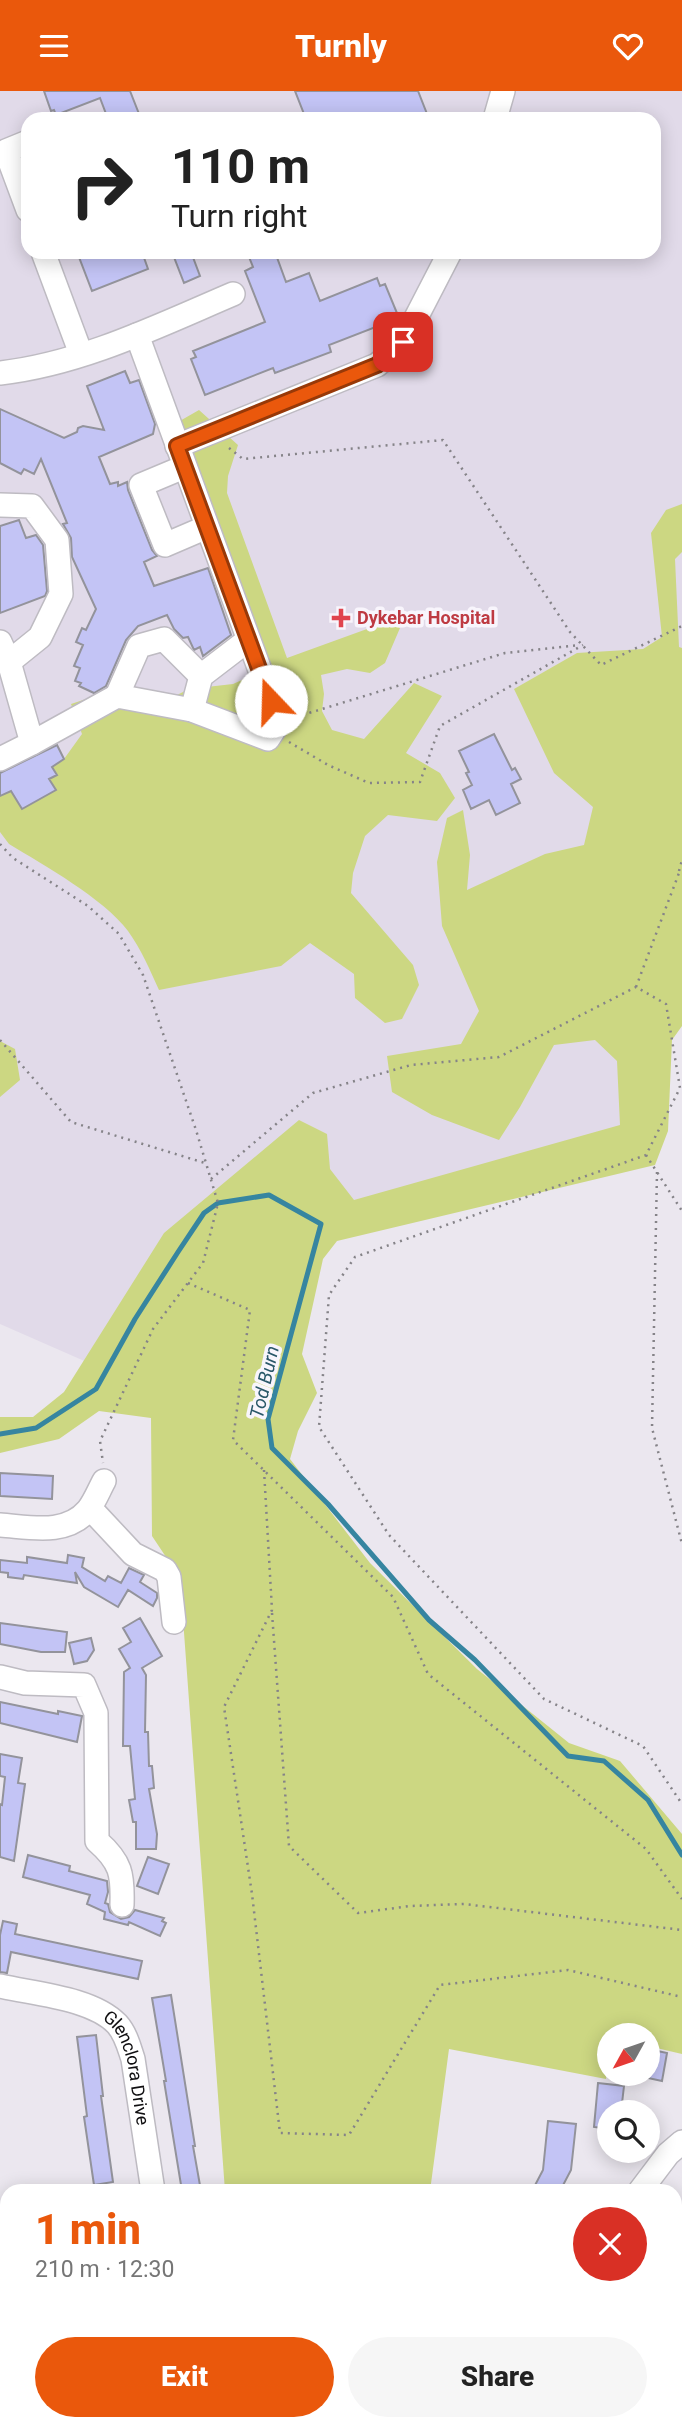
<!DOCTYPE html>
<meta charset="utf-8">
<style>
:root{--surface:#fff;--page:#f6f6f6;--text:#222;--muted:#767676;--accent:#ea580c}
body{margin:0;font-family:Roboto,sans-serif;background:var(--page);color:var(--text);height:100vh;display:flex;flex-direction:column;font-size:26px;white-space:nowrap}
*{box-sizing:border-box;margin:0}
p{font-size:23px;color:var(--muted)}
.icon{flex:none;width:38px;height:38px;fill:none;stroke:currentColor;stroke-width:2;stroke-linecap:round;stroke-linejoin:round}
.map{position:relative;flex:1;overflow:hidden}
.panel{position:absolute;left:0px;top:2093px;width:682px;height:247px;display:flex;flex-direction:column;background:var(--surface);border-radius:21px 21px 0 0;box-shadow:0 4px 18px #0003}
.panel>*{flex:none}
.guide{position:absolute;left:21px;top:21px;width:640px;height:147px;border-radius:21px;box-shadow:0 4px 18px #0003;background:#fff;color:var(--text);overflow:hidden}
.needle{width:46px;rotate:230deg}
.controls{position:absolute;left:597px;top:1932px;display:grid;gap:14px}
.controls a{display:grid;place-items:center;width:63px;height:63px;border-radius:50%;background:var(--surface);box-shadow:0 4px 18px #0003;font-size:35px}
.pin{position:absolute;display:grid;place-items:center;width:60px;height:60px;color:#fff;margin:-30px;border-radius:14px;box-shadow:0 4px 10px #0006}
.me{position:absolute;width:77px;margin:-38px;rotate:339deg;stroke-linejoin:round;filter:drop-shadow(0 0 5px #0008)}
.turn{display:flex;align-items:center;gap:24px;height:147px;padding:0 35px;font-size:32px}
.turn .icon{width:91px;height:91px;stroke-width:2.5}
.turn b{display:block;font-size:49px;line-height:60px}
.round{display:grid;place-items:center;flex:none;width:74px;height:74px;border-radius:37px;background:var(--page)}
.summary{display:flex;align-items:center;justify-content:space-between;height:119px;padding:0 35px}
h1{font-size:42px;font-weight:800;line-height:52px;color:var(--accent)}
.button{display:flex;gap:14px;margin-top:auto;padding:14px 35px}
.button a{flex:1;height:80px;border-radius:42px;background:var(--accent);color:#fff;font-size:28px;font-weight:800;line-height:80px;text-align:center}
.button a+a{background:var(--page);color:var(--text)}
header{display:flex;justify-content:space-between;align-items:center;height:91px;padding:0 35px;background:var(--accent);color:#fff;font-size:32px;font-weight:800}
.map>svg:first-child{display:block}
.built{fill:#e1dae9;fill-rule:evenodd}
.green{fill:#ccd782}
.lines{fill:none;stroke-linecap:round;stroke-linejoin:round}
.stream{stroke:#3685a0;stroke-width:5}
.building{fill:#c3c4f5;stroke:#93939b;stroke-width:2}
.minor-casing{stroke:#bebbc2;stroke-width:26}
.path{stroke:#858388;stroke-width:2.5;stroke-dasharray:2 5;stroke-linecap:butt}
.minor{stroke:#fff;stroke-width:23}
.route-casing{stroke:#983908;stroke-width:18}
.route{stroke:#ea580c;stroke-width:12}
.health-dot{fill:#e0444e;stroke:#f8f5fc;stroke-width:2.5}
.labels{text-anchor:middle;stroke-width:7;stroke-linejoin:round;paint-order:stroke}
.health-label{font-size:18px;font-weight:bold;fill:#be3a42;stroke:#f8f5fc;text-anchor:start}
.street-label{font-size:18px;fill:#100f11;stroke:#f8f5fc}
.water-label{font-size:19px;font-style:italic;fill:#2a5869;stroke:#f8f5fc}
</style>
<header><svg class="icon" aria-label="menu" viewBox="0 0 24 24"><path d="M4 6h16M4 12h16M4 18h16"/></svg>Turnly<svg class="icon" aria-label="heart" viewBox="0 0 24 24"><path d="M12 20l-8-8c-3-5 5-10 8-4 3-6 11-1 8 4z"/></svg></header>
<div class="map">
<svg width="682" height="2339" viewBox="0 0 682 2339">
<rect width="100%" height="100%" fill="#ebe7ef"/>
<path class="built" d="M0,0H682V892L642,1050L326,1140L262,1348L0,1233ZM28,28H654V161H28Z"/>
<path class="green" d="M199,319L238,354L228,385L227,402L287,567L389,530L400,537L385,572L370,582L347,578L321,584L324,603L322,620L332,639L364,648L414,592L442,605L406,662L440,682L455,707L437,730L388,724L365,745L353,782L351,802L413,874L419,894L402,928L385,932L355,907L354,883L310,852L281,875L159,899C150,879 141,858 128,840C103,807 45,775 9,753L0,741V705L11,700L22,718L56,699L49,688L56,684L52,676L64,668L82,643L71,613L110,600L171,607L189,598L233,593L253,584L178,331Z
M682,413V461L675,468L679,556L682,557V935L672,949L668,1040L655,1074L337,1150L323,1168L302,1263L317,1302L298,1340L290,1368L370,1472L477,1578L569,1652L620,1670L682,1743V1963L648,1955V1944H609V1969L606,1988L449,1958L430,2100H225L180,1487L152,1445L151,1327L99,1320L59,1348L0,1362V1326H33L64,1301L164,1142L299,1029L327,1043L330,1078L354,1109L620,1034L617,970L595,949L554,954L520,1016L499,1049L432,1024L392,1001L387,965L461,953L479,920L442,835L437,771L447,727L463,719L470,764L467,799L545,763L584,754L593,716L554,682L514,598L577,562L643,558L662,546L651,442L666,419Z
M0,950L15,958L20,989L0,1006Z
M77,2333H147L148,2339H78Z"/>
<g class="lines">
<path class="stream" d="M0,1343L36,1337L96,1298L135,1228L178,1161L204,1122L218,1112L269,1104L321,1133L268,1328L272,1357L328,1413L429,1529L475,1569L568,1665L604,1670L648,1709L682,1764"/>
</g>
<path class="building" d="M44,0H130L141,28H108L100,7L56,24L54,19L51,20Z
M295,0H418L429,28H306Z
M77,161H142L148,178L92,200Z
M172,161H191L200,185L184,192Z
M247,161H275L286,191L309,182L320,210L377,187L380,195L385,193L399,227L329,254L331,261L275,282L273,277L205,304L191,268L196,266L193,260L265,231L245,180L253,176Z
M125,280L130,292L139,289L155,333L153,343L99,366L110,393L118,391V395L127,391L128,399L152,459L157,465L144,471L154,495L208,477L231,544L203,565L200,556L194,559L188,546L183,547L174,538L167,524L138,535L126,549L106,595L94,602L79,595L81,592L75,590L80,577L74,575L83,554L76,551L82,537L86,539L96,518L72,466L71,447L63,433L67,432L41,368L34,383L24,378L21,383L0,372V318L64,347L77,341L78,337L83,335L104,339L87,295Z
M19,429L26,447L36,444L43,454L47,500L45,505L0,522V435Z
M494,643L512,679L515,677L521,688L511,693L520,712L496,724L489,709L471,718L463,699L472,694L466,682L469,681L459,660Z
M57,654L64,668L52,676L57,684L49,688L56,699L22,718L11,700L0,705V682Z
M0,1382L53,1385L52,1408L0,1405Z
M68,1464L84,1467L82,1476L105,1490L108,1485L121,1492L129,1477L144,1484L140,1491L157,1502V1507L153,1515L128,1499L118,1516L84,1496L75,1481L77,1492L24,1484L23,1488L8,1486V1482L0,1481V1469L27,1472V1466L67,1472Z
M140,1527L162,1565L142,1577L146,1584L145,1641H148L149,1675H152L154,1697L149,1698L157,1743L156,1758H136V1731H133L129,1709L135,1708L130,1655H123L124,1581L130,1577L119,1558L131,1551L123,1537Z
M0,1532L67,1541L65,1561H41L0,1553Z
M91,1547L94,1559L87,1570L74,1573L69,1552Z
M0,1611L58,1623V1620L82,1625L77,1651L0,1632Z
M0,1663L22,1667L18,1692L25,1693L14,1770L0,1766V1713L2,1714L5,1686L0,1685Z
M28,1764L70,1775L69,1780L107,1790L108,1801L105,1812L108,1813L110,1821L121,1828L129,1826L135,1819L164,1827L162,1830L166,1832L160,1845L129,1831L128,1834L104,1828L105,1821L87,1813L90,1804L23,1786Z
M148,1766L169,1773L158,1803L137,1795Z
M3,1830L17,1833L15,1843L142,1870L138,1888L11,1861L7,1882L0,1881V1844Z
M171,1904L195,2055H193L201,2100H182L164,1990H166L152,1907Z
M96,1944L103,2005H101L113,2091L94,2094L84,2026L87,2025L77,1946Z
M648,1958L667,1962L662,1990L648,1987Z
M598,1992L624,1995L621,2021H609V2038L594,2036Z
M548,2030L576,2033L571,2079L560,2100H532L543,2079Z"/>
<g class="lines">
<defs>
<g id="minor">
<path d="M495,28L503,0"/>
<path d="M28,51L6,60L28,119"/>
<path d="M43,161L81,263"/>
<path d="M0,282C81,273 158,235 233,203"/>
<path d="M177,355L377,274L403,252L450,161"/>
<path d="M184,376L141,394L165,454L207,436"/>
<path d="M0,414L32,415L57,449L61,503L40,546L9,571"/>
<path d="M0,551L9,571L32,652L0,668"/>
<path d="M117,605L139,555L164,548L201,585"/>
<path d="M192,619L201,585L248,549"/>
<path d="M32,652L117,605L192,619L268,648L279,631L137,244"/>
<path d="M90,1417L133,1463L165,1479L169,1486L174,1531"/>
<path d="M0,1434C30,1436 66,1445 88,1419C95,1410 99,1399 104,1390"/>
<path d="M0,1586L25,1592L84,1594L96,1622L97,1750C121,1771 123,1783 122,1814"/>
<path id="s1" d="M0,1895C35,1903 92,1907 117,1933C126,1943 129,1956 133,1968L153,2100"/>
<path d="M640,2100L668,2063L682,2051"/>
<path d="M676,2293L682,2298"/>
<path d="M352,2333V2339"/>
<path d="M515,2333V2339"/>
</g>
</defs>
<use href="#minor" class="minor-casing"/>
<path class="path" d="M229,357L243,368L443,349L570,541L601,574L682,535
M296,626L505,562L580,554
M289,651L328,674L369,692L420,691L440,635L583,554
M0,753L13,767L88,815L119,843L143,884L196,1039L218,1112L203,1172L153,1238L100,1350L103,1372
M679,780L682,769
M636,896L679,782L682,780
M0,949L71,1031L205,1072
M646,1064L682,1120
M657,1081L652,1337L682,1453
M211,1088L313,1002L411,974L499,966L636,896L666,913L680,997L646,1064L355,1166L329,1204L319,1336L389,1444L544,1608L643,1655L682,1713
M188,1192L250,1219L233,1349L393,1506L428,1583L646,1758L682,1808
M264,1379L272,1519L224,1616L252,1803L280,2042L349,2044L440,1894L568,1879L682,1906
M272,1522L289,1755L358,1822L410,1815L464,1813L682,1839
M182,2333L183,2339"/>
<use href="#minor" class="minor"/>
</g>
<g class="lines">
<defs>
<path id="route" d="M271,610L177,355L377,274L403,251"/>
</defs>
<use href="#route" class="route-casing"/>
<use href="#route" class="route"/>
</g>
<path class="health-dot" d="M337.5 516.5h7v7h7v7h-7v7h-7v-7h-7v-7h7z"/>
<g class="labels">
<g class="health-label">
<text x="357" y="533">Dykebar Hospital</text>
</g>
<g class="street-label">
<text dy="6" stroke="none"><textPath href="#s1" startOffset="170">Glenclora Drive</textPath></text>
</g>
<g class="water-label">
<text transform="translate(264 1291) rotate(-77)" y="7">Tod Burn</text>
</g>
</g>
</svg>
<div class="controls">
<a><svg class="needle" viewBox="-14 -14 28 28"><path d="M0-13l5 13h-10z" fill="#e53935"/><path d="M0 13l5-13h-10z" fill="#767676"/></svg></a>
<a><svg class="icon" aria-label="search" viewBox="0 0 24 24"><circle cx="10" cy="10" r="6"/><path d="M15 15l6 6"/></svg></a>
</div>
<div class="pin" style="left:403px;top:251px;background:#d93025"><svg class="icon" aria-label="arrive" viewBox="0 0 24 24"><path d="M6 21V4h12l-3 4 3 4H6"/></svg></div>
<svg class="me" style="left:271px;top:610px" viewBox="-20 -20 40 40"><circle r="19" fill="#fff"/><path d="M0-13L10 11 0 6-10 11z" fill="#ea580c"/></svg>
<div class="guide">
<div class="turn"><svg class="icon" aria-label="right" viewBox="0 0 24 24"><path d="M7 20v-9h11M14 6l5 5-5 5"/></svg><div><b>110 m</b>Turn right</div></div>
</div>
<section class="panel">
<div class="summary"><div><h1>1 min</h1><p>210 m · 12:30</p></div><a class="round" style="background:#d93025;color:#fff"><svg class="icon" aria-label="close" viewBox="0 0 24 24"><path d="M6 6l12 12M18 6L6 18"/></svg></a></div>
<div class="button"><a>Exit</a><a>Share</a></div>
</section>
</div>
